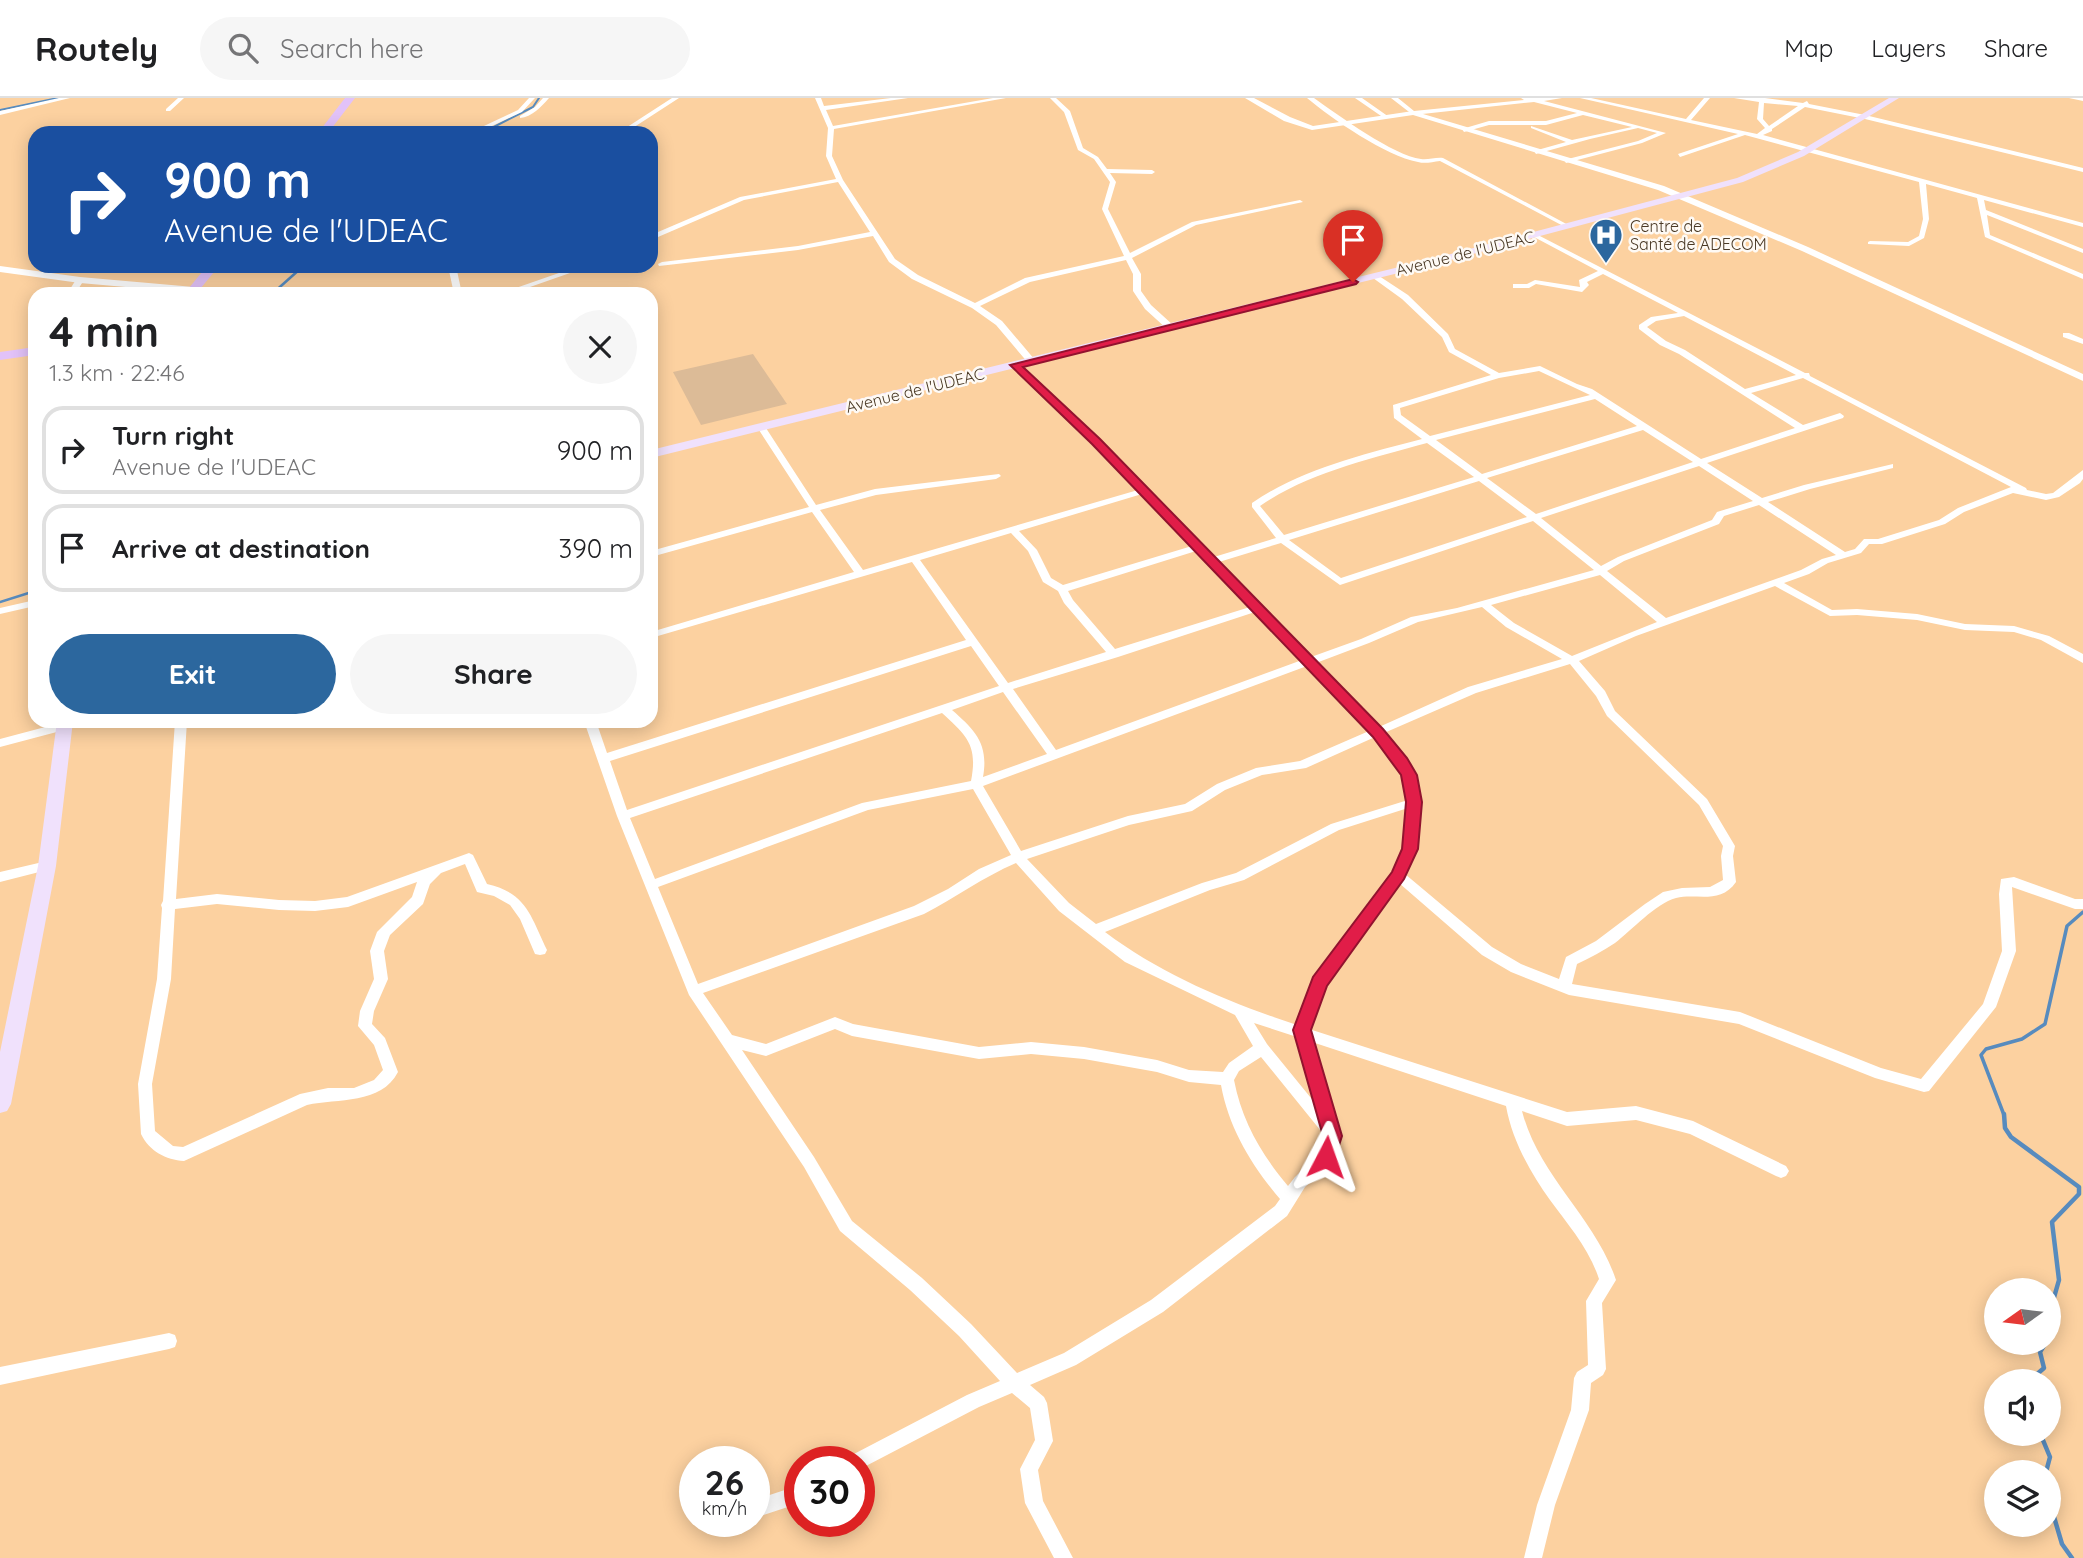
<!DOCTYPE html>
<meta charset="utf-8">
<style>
:root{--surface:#fff;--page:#f6f6f6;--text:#202124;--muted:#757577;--line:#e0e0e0;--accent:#2c679e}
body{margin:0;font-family:Quicksand,sans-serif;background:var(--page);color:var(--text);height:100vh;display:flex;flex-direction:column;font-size:26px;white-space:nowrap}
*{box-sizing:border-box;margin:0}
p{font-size:23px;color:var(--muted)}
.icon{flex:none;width:38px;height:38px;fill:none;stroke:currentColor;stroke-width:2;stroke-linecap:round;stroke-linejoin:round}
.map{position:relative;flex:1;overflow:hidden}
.panel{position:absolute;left:28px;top:189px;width:630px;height:441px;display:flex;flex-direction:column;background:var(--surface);border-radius:21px;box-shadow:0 4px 18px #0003}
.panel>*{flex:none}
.banner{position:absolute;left:28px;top:28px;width:630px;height:147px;border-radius:21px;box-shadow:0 4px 18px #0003;background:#1a4fa0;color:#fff;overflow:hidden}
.needle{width:46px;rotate:256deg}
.controls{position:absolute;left:1984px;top:1180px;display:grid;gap:14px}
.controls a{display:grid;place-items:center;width:77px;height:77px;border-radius:50%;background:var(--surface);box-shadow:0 4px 18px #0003;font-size:35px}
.speed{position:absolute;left:679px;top:1348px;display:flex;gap:14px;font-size:35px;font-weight:700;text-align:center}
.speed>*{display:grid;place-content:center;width:91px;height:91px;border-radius:50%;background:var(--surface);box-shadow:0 4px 18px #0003;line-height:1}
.speed small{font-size:18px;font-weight:400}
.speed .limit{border:10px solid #d22;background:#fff;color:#111}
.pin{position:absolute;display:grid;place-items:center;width:60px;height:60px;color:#fff;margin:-72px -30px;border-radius:50% 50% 50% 0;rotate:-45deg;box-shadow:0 0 7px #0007}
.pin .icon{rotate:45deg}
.me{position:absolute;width:77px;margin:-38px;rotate:4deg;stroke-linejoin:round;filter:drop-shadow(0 0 5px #0008)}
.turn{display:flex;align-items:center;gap:24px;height:147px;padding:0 21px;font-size:32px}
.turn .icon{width:91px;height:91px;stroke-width:2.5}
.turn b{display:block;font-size:49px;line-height:60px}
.round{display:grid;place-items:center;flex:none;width:74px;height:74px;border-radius:37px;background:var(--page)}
.summary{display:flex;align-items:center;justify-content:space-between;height:119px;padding:0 21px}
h1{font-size:42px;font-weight:700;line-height:52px}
.cta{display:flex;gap:14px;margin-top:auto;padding:14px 21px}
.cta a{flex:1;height:80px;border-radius:42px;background:var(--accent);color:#fff;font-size:28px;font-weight:700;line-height:80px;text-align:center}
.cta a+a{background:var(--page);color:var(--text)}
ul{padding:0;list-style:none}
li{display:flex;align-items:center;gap:21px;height:88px;margin:0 14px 10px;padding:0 7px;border:4px solid var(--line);border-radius:21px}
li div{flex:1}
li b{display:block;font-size:26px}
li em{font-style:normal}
header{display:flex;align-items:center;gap:42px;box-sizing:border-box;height:98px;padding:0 35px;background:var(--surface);border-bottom:2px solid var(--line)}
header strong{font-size:33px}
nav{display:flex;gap:38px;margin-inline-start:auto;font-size:24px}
.search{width:490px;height:63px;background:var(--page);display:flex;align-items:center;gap:18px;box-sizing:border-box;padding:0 24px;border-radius:38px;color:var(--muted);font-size:26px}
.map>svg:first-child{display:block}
.green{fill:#dcbb97}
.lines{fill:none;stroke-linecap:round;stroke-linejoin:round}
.stream-far3{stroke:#578bbe;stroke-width:2}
.stream-far2{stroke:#578bbe;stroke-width:2.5}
.stream-far1{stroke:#578bbe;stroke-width:3.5}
.stream{stroke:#578bbe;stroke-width:4.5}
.minor{fill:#fff;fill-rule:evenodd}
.tertiary{fill:#fff;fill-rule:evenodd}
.secondary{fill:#f0e1fc;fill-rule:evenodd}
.primary{fill:#e2c2f8;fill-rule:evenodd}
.route{fill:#e11d48;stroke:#92132f;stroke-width:2}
.labels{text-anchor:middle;stroke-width:5;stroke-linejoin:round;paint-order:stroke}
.far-poi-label{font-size:16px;fill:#4a3925;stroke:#fefaf5;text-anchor:start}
.far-street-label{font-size:16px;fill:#4a3925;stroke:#fefaf5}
</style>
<header>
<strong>Routely</strong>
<div class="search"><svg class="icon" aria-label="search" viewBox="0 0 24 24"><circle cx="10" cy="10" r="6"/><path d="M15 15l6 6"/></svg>Search here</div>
<nav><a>Map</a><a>Layers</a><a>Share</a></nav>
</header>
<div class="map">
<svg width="2083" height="1460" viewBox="0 0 2083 1460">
<rect width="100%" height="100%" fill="#fcd1a0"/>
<path class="green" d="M753,256L787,306L701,327L673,274Z"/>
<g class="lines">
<path class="stream-far3" d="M0,12L58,0
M482,35L533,9L539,0
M298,173L304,168"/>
<path class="stream-far2" d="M272,196L300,171
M0,504L35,493"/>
<path class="stream-far1" d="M2004,1017L1981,957L1986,951L2022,941L2045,926L2067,828L2083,814"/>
<path class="stream" d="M2004,1016L2005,1030L2011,1039L2079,1089V1096L2052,1124L2059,1182L2049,1217
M2029,1283L2044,1270L2040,1254L2046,1244
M2040,1335L2050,1359L2046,1374
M2049,1402L2062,1446L2072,1460"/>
<path class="minor" d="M59,0H70L0,17V13Z
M178,0H184L170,13H166V11Z
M529,0H535L522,14L477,35H469L518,12Z
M543,0H549C541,9 532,19 520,20V18L535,9Z
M672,0H679L625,35H618Z
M815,0H821L824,8L891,0H908L826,12L833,28L993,0H1006L834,31L832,58L843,82L895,161L918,177L975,205L1025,180L1124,158L1102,111L1110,84L1094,61L1078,52L1064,14L1050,0H1056L1070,13L1083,50L1098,59L1107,71L1152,72L1155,74L1152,76L1110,75L1116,84L1108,111L1130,155L1192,124L1300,102L1303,104L1196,127L1132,160L1141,176V193L1151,207L1173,227V231H1167L1145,211L1133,193V176L1126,162L1030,184L980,208L1002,223L1035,262V266H1029L996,227L972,210L912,181L889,164L873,138L798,152L659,168L658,166L662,164L798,148L870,134L838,84L744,102L651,142V137L740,99L836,81L826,58L828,30Z
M1307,0H1314C1338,17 1394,58 1421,61C1428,62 1436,59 1443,60L1572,129L1567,130L1440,63C1432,64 1425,66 1418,64C1386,58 1332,21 1307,0Z
M1355,0H1362L1389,19L1384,20Z
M1391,0H1398L1414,13L1524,2L1521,0H1562L1544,3L1666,35L1642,45L1566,65L1564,62L1638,43L1657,35L1638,30L1590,41L1536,56L1534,53L1566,44L1531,30V28L1572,42L1632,29L1583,17L1546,27H1489L1464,34L1462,31L1489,23H1546L1577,15L1534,4L1413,17Z
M1580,0H1591L1686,21L1704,0H1710L1691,22L1757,36L1765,30L1757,21L1759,4L1734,0H1765L1803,5L1807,3L1809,6L1865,17L2083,70V74L1865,21L1805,9L1772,31V33L1763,37L2083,125V129L1984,102L1986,112L2083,151V155L1987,117L1990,137L2083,176V181L1985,139L1977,100L1926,86L1929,121L1924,140L1909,148L1868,146V144L1870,143L1908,144L1919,138L1923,121L1919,84L1745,37L1680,59L1678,56L1738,36ZM1764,5L1798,8L1769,28L1763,21Z
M324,32L326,35H298L301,33Z
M1536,136L1805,275H1809L1810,278L2026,390L2027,392L2046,396L2053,395L2083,372V381L2080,385L2059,399L2046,402L2013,395L1964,414L1945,426L1882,446H1869L1861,455L1828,465L1809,476L1784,485L1832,512L1857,511L1917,516L1965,526L2014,528L2049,538L2083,556V565L2041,542L2014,534L1965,532L1917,522L1857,517L1830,518L1775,488L1636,538L1579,563L1605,593L1615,613L1707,701L1735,748L1733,758L1736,784C1720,807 1697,795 1676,800C1655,806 1632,832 1615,845C1603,853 1590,860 1577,866L1572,886L1740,914L1881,970L1921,981L1983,906L2002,853L1999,796L2001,781L2014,779L2075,801H2083V811H2075L2012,789L2016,853L1996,909L1929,993L1924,994L1875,980L1739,926L1569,897L1511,874L1482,857L1399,785L1325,887L1309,931L1567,1014L1636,1008L1693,1023L1786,1068L1789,1073L1786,1078L1781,1080L1776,1078L1690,1036L1636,1022L1567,1028L1522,1013C1539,1079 1595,1119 1616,1182L1602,1205L1606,1271L1603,1277L1591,1285L1589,1312L1555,1407L1542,1460H1524L1537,1407L1571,1312L1574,1280L1577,1274L1588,1267L1586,1203L1599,1181C1589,1150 1568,1127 1550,1102C1530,1074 1512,1042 1506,1008L1312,944L1339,1038L1332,1064L1305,1089L1287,1118L1163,1214L1076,1267L1030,1287L1044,1299L1047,1305L1053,1343L1038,1372L1043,1403L1073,1460H1054L1025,1405L1020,1371L1035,1342L1030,1310L1012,1295L979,1309L864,1369L859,1371V1363H849L852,1357L967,1297L1000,1283L959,1238L910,1192L840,1133L804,1069L689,897L617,718L584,623H596L607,655L966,542L912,464L651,540V534L854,474L812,414L651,459V453L809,409L757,329L758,327H764L816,407L875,391L999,376L1001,378L996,381L876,397L820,412L863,472L1138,392L1093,345L1012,269V265H1015L1099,341L1214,459L1276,440L1252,409V405C1301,371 1365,356 1422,341L1394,320L1393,307L1491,277L1449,254L1442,239L1402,201L1373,180V176H1376L1408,197L1448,236L1455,251L1499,275L1540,268L1577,286L1592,291L1701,361L1795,330L1679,256L1660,247L1639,231V227L1651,219L1678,215L1603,176L1587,184L1589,187L1582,194L1536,186L1529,190H1513V186H1527L1535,182L1580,189L1579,182L1598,173L1534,139L1533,138ZM1684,218L1796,277L1745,291L1685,252L1666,243L1647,229L1656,223ZM1539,273L1590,297L1430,338L1401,317L1400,310L1499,280ZM1803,280L2011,389L1958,410L1939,422L1878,441H1864L1855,451L1845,454L1768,404L1810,391L1893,370V366L1804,387L1762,400L1707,365L1843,320L1844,318L1840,315L1803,327L1751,295ZM1595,301L1637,328L1482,376L1436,342ZM1643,332L1693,364L1536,416L1487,380ZM1427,345L1474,379L1284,437L1260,408C1307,375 1373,360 1427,345ZM1699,368L1753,403L1717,414L1712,422L1618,459L1601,468L1541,420ZM1479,383L1527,419L1341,480L1289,442ZM1142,396L1192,448L1063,487L1051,480L1037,452L1019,433ZM1759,407L1836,457L1822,461L1801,472L1666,520L1607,473L1624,463L1719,426L1724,418ZM1533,423L1594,472L1457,510L1411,519L1361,541L1311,559L1219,464L1281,445L1340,487ZM1011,435L1028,453L1043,484L1058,493L1064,505L1106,554L1008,585L920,462ZM1196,453L1250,509L1115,551L1073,502L1068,493ZM1600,477L1657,524L1572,558L1514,525L1491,507ZM1482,509L1506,529L1562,561L1468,589L1379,629L1316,565L1369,545L1418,524ZM1255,514L1302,562L1056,652L1013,591L1118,559ZM971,548L999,588L627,712L610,663ZM1570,566L1596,598L1607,618L1699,707L1723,748L1721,758L1723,782L1710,789L1682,790L1663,794L1645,806L1596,843L1566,859L1559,881L1521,866L1492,849L1405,776L1416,751L1420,704L1415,677L1384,635L1476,595ZM1307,568L1369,633L1300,663L1256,670L1217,686L1185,706L1128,718L1021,753L983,688ZM1003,594L1047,656L983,679C989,646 975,632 952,612ZM942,615C967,638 978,647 971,683L862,705L655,781L630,720ZM1375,639L1403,678L1408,702L1331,726L1236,775L1202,785L1096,826L1069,805L1027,761L1129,727L1192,713L1225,692L1262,677L1306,670ZM973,691L1011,757L979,771L948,791L914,808L698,886L658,789L868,712ZM1408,710L1404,751L1393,774L1314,881L1297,927C1230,905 1162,877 1105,834L1210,792L1244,782L1339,732ZM1016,765L1059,813L1125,864L1235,917L1253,948L1229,965L1223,974L1189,972L1157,962L1084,949L1031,944L979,949L853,926L835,919L766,946L732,937L703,895L924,816C955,800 983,779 1016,765ZM1254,925L1297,939L1315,1005L1267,946ZM835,931L852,938L979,961L1031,956L1084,961L1157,974L1189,984L1221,987C1229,1031 1252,1068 1280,1101L1275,1108L1151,1202L1064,1255L1017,1275L971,1226L922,1180L852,1123L814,1059L742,952L766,958ZM1261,959L1325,1038L1320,1055L1295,1079L1288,1088C1261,1056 1242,1023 1234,982L1239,973Z
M323,168H334L324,172L320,170Z
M448,168H456L462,196H454Z
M579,168H590L510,196H499Z
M77,180L84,182L75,196H67Z
M2063,235H2069L2083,241V246L2063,239Z
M35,502V508L0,516V510Z
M175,623H187L176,801L217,796L279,802L315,803L347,799L469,755L473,757L487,786C527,795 531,819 547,852L545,856L540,857L535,856L520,821L510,807L494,798L477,794L465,766L441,775L430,786L423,806L390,837L384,853L388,881L374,913L372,926L385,940L398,974C381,1007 338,1000 307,1007L184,1063C166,1062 149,1053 141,1036L138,986L157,881L162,810L161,807L163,803ZM417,784L412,799L377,834L370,853L374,881L360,913L358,928L374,947L383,972L374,982L354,990H328L300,996L183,1049L173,1048L155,1033L152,986L171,881L175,811L217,806L279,812L315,813L348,809Z
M64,624L68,625L70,628L68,631L0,649V641Z
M47,763L51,765L53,768L51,771L0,784V774Z
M169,1235L175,1237L177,1243L175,1249L169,1251L0,1287V1269Z
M800,1387V1405L754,1420V1402Z"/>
<path class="tertiary" d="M1245,0H1254L1290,19L1313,28L1413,13L1664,88L1808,149L2083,276V283L1802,153L1658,92L1413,17L1312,32L1284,23Z
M2069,0H2083V3Z
M0,168L80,179L194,189L199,192L194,195L80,185L0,174Z"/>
<path class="secondary" d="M1889,0H1899L1804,58L1743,84L1439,165L651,360V352L1432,161L1737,80L1798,54Z
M57,623H73L56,768L11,1006L7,1013L0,1015V954L38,768Z"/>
<path class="primary" d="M345,0H355L328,35H318Z
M207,168H219L196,196H184Z
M35,249V257L0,262V254Z"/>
</g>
<path class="route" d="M1353,181L1358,184L1356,186L1023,269L1100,341L1383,631L1407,660L1417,677L1422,704L1418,751L1404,781L1327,888L1311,932L1342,1038L1333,1066L1326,1068L1320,1066L1317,1059L1323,1038L1293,932L1313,879L1392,774L1402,751L1406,704L1401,677L1373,639L1092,346L1010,267Z"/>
<defs>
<symbol id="hospital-pin" viewBox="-11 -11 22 30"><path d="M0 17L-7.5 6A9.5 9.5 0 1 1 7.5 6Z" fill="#2c679e" stroke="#fefaf5"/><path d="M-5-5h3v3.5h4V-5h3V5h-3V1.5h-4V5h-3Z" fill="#fff"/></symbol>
</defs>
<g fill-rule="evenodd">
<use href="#hospital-pin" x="1587" y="118" width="38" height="52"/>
</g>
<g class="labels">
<g class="far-poi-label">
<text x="1630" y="134">Centre de<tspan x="1630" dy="18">Santé de ADECOM</tspan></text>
</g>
<g class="far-street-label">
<text transform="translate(1465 155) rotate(-14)" y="6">Avenue de I'UDEAC</text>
<text transform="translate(915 292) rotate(-14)" y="6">Avenue de I'UDEAC</text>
</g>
</g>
</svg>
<div class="controls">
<a><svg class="needle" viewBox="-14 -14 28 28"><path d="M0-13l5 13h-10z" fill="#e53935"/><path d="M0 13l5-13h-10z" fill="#757577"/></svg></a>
<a><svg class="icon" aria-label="sound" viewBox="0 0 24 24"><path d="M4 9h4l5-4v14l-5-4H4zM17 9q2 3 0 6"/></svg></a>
<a><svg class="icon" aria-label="layers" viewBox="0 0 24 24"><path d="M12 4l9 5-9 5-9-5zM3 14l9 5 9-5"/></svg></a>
</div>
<div class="speed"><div>26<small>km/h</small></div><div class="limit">30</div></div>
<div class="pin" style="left:1353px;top:184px;background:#d93025"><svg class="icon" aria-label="arrive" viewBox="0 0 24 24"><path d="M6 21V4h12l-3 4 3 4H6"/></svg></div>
<svg class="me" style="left:1326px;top:1059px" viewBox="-20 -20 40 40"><path d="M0-17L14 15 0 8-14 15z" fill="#e11d48" stroke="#fff" stroke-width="4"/></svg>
<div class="banner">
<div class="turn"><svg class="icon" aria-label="right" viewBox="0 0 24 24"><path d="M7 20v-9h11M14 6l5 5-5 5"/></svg><div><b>900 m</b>Avenue de I'UDEAC</div></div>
</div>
<section class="panel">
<div class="summary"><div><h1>4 min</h1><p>1.3 km · 22:46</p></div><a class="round"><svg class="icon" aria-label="close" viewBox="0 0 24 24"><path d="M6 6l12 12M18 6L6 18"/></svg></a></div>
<ul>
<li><svg class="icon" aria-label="right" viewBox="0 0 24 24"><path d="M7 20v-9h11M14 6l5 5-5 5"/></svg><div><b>Turn right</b><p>Avenue de I'UDEAC</p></div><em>900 m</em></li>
<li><svg class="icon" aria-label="arrive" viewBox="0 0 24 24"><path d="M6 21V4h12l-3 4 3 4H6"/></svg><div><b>Arrive at destination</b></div><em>390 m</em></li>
</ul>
<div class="cta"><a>Exit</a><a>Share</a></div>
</section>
</div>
